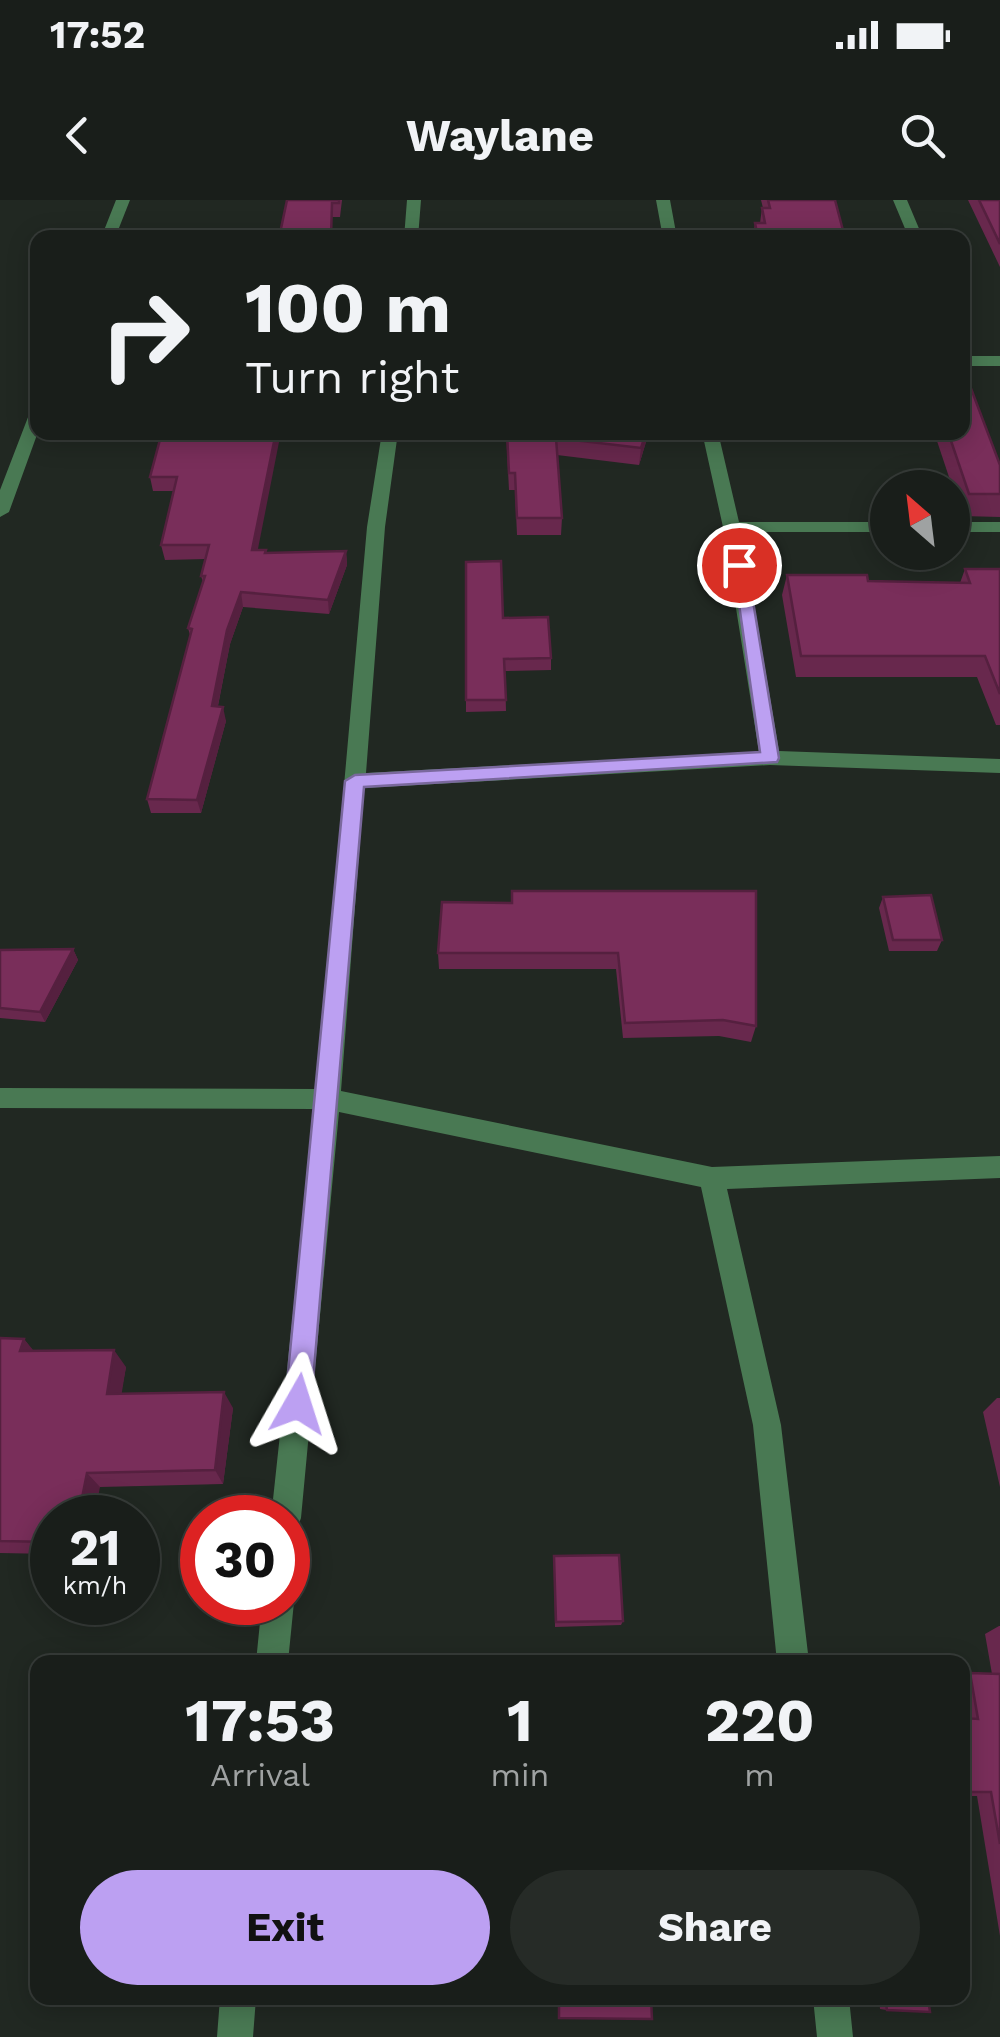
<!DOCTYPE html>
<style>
:root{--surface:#191e1a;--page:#262b27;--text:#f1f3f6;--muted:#9fa2a2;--line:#373c39;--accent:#bca0f2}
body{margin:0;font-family:"Work Sans",sans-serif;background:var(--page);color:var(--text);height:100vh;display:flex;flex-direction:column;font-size:38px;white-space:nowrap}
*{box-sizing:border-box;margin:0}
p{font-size:32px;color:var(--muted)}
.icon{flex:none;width:55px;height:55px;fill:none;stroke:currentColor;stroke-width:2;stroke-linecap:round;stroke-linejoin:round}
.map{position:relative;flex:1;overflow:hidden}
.details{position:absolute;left:30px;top:1455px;width:940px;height:350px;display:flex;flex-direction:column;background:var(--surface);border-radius:20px;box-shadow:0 5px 25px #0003,0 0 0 2px var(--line)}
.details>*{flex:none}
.top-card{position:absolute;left:30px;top:30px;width:940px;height:210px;border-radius:20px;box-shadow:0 5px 25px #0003,0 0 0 2px var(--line);background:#191e1a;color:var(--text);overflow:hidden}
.needle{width:65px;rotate:332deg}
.fabs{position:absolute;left:870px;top:270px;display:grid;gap:20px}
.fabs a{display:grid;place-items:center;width:100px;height:100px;border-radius:50%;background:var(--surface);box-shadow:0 5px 25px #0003,0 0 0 2px var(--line);font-size:50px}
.speed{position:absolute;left:30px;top:1295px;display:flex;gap:20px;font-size:50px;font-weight:700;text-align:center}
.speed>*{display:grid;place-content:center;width:130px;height:130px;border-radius:50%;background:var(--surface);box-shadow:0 5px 25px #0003,0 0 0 2px var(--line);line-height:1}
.speed small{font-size:25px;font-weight:400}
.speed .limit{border:15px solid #d22;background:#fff;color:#111}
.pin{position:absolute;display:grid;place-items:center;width:85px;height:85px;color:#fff;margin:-42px;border:5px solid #fff;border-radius:50%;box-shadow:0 2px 10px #0007}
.me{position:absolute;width:110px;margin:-55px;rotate:6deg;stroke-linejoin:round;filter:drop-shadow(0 0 8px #0008)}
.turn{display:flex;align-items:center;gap:35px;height:210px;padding:0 50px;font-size:45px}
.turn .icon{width:130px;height:130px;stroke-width:2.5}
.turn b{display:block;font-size:70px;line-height:85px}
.eta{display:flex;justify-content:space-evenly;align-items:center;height:170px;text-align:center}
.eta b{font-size:60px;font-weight:700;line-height:70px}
.action{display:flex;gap:20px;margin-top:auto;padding:20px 50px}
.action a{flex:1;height:115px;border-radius:60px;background:var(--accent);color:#111;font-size:40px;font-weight:700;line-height:115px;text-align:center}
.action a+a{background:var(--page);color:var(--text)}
.status{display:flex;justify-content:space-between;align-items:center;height:70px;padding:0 50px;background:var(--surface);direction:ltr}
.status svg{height:28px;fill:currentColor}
header{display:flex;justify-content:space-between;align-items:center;height:130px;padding:0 50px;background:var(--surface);font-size:45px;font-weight:700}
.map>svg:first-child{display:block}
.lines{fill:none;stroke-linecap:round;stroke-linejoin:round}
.minor{fill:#497953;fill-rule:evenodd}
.wall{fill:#68284d}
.shaded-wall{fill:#55203f}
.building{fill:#792e5a;stroke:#55203f;stroke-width:2.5}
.route{fill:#bca0f2;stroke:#7a689d;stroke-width:2.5}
</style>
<div class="status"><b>17:52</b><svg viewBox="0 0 49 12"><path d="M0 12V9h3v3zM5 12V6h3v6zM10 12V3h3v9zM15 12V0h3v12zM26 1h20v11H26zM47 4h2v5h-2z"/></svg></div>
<header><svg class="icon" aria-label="back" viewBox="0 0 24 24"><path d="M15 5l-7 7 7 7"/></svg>Waylane<svg class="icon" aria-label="search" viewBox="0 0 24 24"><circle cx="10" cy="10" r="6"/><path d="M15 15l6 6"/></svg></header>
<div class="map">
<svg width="1000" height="1837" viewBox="0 0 1000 1837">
<rect width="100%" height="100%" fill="#212822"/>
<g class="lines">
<path class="minor" d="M116,0H130L115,38H101Z
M407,0H421L418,38H404Z
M656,0H670L677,38H663Z
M893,0H907L923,38H909Z
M962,156H1000V166H962Z
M38,207V232L9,312L0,317V290L30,212Z
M382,232H398L385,327L366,573L759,552L723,327L702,232H718L739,322H888V332H742L779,551L1000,559V573L770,565L364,588L341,891L712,967L1000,956V978L727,989L781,1225L809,1462H777L753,1225L701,987L339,912L301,1318L297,1329L288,1332V1318H271L315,909L0,908V888L317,889L367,327Z
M952,322H1000V332H952Z
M288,1390L294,1402L288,1462H256L262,1402H288Z
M220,1798H256L253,1837H217Z
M813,1798H849L853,1837H817Z"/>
</g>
<path class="wall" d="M287,0H342L340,17H333Z
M761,0H835L845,38H753L755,23H760L762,8H763Z
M968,0H1000V67Z
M162,232L258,350H266V353L346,351L347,365L329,414L243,407L230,444L218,506L226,521L201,613H151L147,599L190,435L188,428L203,382L201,376L206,359L165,360L161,345L174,291H153L150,277Z
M506,232H649L639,265L557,255L562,318L561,335H517L515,290H509Z
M934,232H962L1000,265V317L962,316Z
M466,362L503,418L551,458V470L505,471L506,511L466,512Z
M965,369H1000V525H996L977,477H796L782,395L787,375L868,381L960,383Z
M512,691L756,826L751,842L719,836L623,838L616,769H439L438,753L512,703Z
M883,697L942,740L937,751H889L879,708Z
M73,749L78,760L45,822L0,818V750Z
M0,1138L24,1139L33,1151L126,1167L121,1193L233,1208L223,1284L100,1287L52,1318V1354L0,1353Z
M997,1198H1000V1287L983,1212Z
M554,1356L623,1421L621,1425L555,1427Z
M999,1426H1000V1736L977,1596H962V1518H964L962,1477L970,1473L992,1474L985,1434Z
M879,1798H928L887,1810L880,1809Z"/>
<path class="shaded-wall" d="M276,232H281L255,364L252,350Z
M646,232H649L639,265L641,248Z
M346,351L347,365L329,414L328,400Z
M241,392L243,407L230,444L215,520L212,506L227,430Z
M223,507L226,521L201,613L197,600Z
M73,749L78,760L45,822L40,812Z
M24,1139L38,1156L20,1151Z
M114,1150L126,1167L119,1210L107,1194Z
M224,1192L233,1208L223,1284L215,1270Z
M87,1273L100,1287L94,1318H78Z"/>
<path class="building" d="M287,0H339V3H332L331,38H279Z
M768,0H835L845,38H758L755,23H765L762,8H770Z
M979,0H1000V44Z
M964,170L1000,265V294H969L948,232H962V171Z
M162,232H276L252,350H266L265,353L346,351L328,400L241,392L227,430L212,506L223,507L197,600L147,599L192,429L188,428L205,376H201L209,345H161L177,277H150Z
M507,232H646L641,248L556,238L562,318H517L515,273H509Z
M501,361L503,418L548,417L551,458L504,459L506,500H466V362Z
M965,369H1000V494L985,456H801L787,375H867L868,381L970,383Z
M512,691H756V826L723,820L625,823L618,753H438L442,702L512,703Z
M931,695L942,740H893L883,697Z
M73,749L40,812L0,808V750Z
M0,1138L24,1139L20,1151L114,1150L107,1194L224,1192L215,1270L87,1273L78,1318H52V1342L0,1341Z
M619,1355L623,1421L556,1422L554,1356Z
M970,1473L1000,1474V1644L991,1592H962V1518L978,1519Z
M559,1798H651L652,1819L559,1818Z
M885,1798H928L930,1812L887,1810Z"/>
<path class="route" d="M733,362L747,365L779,558L777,562L364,587L311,1204L307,1212L298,1216L289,1212L285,1204L345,581L355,575L760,552Z"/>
</svg>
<div class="fabs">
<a><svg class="needle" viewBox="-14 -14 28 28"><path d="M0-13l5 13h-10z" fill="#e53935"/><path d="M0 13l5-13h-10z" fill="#9fa2a2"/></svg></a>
</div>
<div class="speed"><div>21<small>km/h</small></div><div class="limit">30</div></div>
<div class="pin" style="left:739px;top:365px;background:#d93025"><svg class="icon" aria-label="arrive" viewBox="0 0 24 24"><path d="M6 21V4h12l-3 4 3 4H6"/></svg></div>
<svg class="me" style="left:298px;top:1204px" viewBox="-20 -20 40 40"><path d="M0-17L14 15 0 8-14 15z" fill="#bca0f2" stroke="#fff" stroke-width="4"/></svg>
<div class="top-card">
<div class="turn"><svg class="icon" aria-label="right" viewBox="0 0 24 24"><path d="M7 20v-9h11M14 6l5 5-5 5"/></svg><div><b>100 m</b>Turn right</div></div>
</div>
<section class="details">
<div class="eta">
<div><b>17:53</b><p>Arrival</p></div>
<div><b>1</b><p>min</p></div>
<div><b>220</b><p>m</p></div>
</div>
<div class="action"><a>Exit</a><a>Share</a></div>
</section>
</div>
